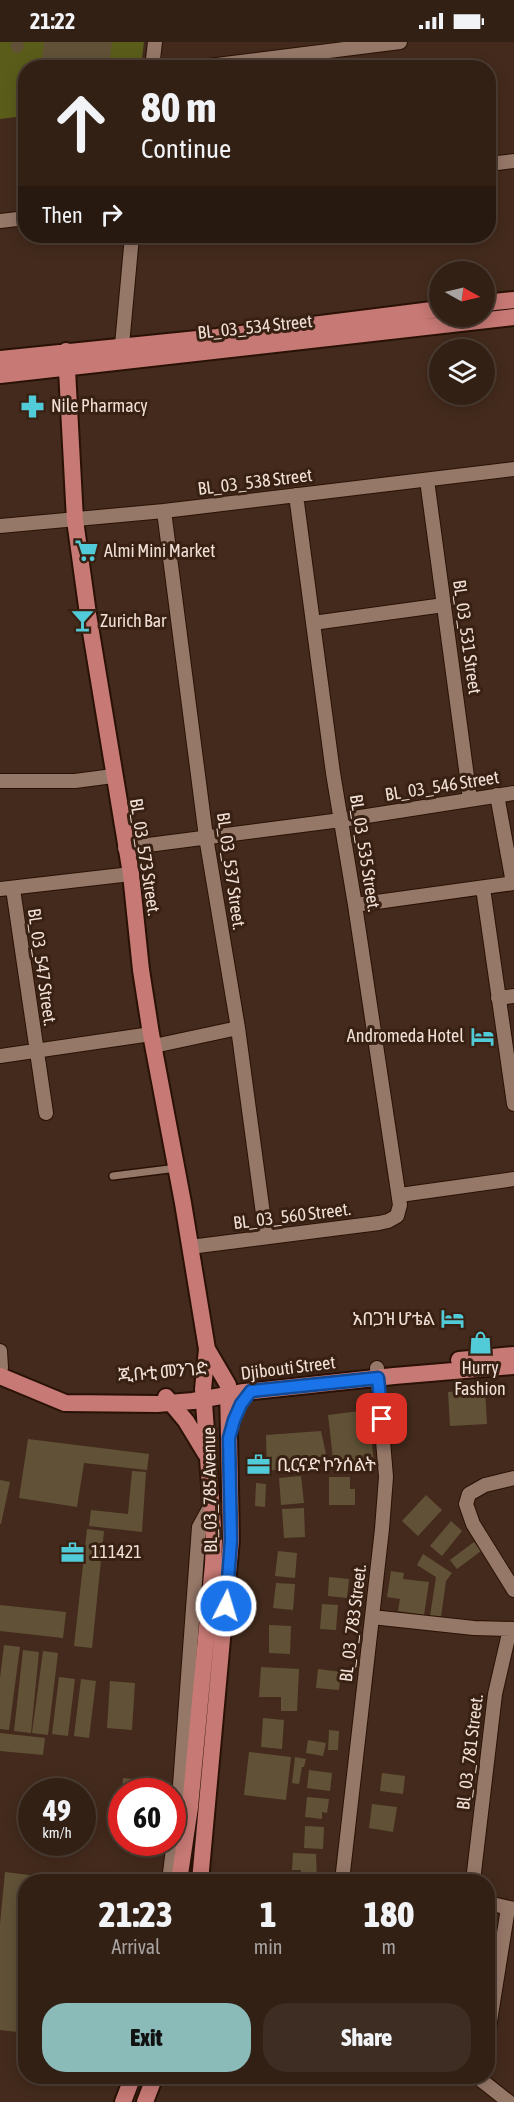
<!DOCTYPE html>
<meta charset="utf-8">
<style>
:root{--surface:#322015;--page:#3d2d22;--text:#f1f3f6;--muted:#a8a3a0;--line:#4d3e34;--accent:#8bbbb9}
body{margin:0;font-family:"Asap Condensed","Noto Sans Ethiopic",sans-serif;background:var(--page);color:var(--text);height:100vh;display:flex;flex-direction:column;font-size:22px;white-space:nowrap}
*{box-sizing:border-box;margin:0}
p{font-size:20px;color:var(--muted)}
.icon{flex:none;width:33px;height:33px;fill:none;stroke:currentColor;stroke-width:2;stroke-linecap:round;stroke-linejoin:round}
.map{position:relative;flex:1;overflow:hidden}
.side{position:absolute;left:18px;top:1832px;width:477px;height:210px;display:flex;flex-direction:column;background:var(--surface);border-radius:24px;box-shadow:0 3px 15px #0003,0 0 0 2px var(--line)}
.side>*{flex:none}
.hud{position:absolute;left:18px;top:18px;width:478px;height:183px;border-radius:24px;box-shadow:0 3px 15px #0003,0 0 0 2px var(--line);background:#322015;color:var(--text);overflow:hidden}
.needle{width:39px;rotate:98deg}
.controls{position:absolute;left:429px;top:219px;display:grid;gap:12px}
.controls a{display:grid;place-items:center;width:66px;height:66px;border-radius:50%;background:var(--surface);box-shadow:0 3px 15px #0003,0 0 0 2px var(--line);font-size:30px}
.speed{position:absolute;left:18px;top:1736px;display:flex;gap:12px;font-size:30px;font-weight:700;text-align:center}
.speed>*{display:grid;place-content:center;width:78px;height:78px;border-radius:50%;background:var(--surface);box-shadow:0 3px 15px #0003,0 0 0 2px var(--line);line-height:1}
.speed small{font-size:15px;font-weight:400}
.speed .limit{border:9px solid #d22;background:#fff;color:#111}
.pin{position:absolute;display:grid;place-items:center;width:51px;height:51px;color:#fff;margin:-26px;border-radius:12px;box-shadow:0 3px 9px #0006}
.me{position:absolute;width:66px;margin:-33px;rotate:5deg;stroke-linejoin:round;filter:drop-shadow(0 0 4px #0008)}
.turn{display:flex;align-items:center;gap:21px;height:126px;padding:0 24px;font-size:27px}
.turn .icon{width:78px;height:78px;stroke-width:2.5}
.turn b{display:block;font-size:42px;line-height:51px}
.then{display:flex;align-items:center;height:57px;padding:0 24px;background:#0003;gap:12px;font-size:22px}
.eta{display:flex;justify-content:space-evenly;align-items:center;height:102px;text-align:center}
.eta b{font-size:36px;font-weight:800;line-height:42px}
.primary-button{display:flex;gap:12px;margin-top:auto;padding:12px 24px}
.primary-button a{flex:1;height:69px;border-radius:24px;background:var(--accent);color:#111;font-size:24px;font-weight:800;line-height:69px;text-align:center}
.primary-button a+a{background:var(--page);color:var(--text)}
.status{display:flex;justify-content:space-between;align-items:center;height:42px;padding:0 30px;background:var(--surface);direction:ltr}
.status svg{height:16px;fill:currentColor}
.map>svg:first-child{display:block}
.green{fill:#5a5d1a}
.building{fill:#615237}
.lines{fill:none;stroke-linecap:round;stroke-linejoin:round}
.service-casing{stroke:#291205;stroke-width:10}
.minor-casing{stroke:#291205;stroke-width:16}
.primary-casing{stroke:#291205;stroke-width:20}
.service{stroke:#967868;stroke-width:7}
.minor{stroke:#967868;stroke-width:14}
.primary{stroke:#c77975;stroke-width:16}
.route-casing{stroke:#114b97;stroke-width:15}
.route{stroke:#1a73e8;stroke-width:10}
.labels{text-anchor:middle;stroke-width:6;stroke-linejoin:round;paint-order:stroke}
.street-label{font-size:18px;fill:#f1e0d7;stroke:#382012}
.poi-label{font-size:18px;fill:#f1e0d7;stroke:#382012;text-anchor:start}
</style>
<div class="status"><b>21:22</b><svg viewBox="0 0 49 12"><path d="M0 12V9h3v3zM5 12V6h3v6zM10 12V3h3v9zM15 12V0h3v12zM26 1h20v11H26zM47 4h2v5h-2z"/></svg></div>
<div class="map">
<svg width="514" height="2060" viewBox="0 0 514 2060">
<rect width="100%" height="100%" fill="#432a1c"/>
<path class="green" d="M0,0H144L141,25L26,26L25,74L0,77Z"/>
<path class="building" d="M13,0H23L24,6L19,11L13,10L10,3Z
M44,0H112L109,26H41Z
M485,1347L487,1382L450,1384L448,1350Z
M368,1368L374,1421L334,1426L328,1373Z
M321,1389L328,1421L267,1429L266,1393Z
M28,1397L149,1412L147,1428L84,1421L77,1465L19,1456Z
M132,1429L146,1430L142,1490L89,1484L91,1468L128,1472Z
M301,1434L304,1461L281,1463L279,1436Z
M329,1435H350V1447H355V1463H329Z
M0,1438L10,1440L1,1482H0Z
M256,1441L266,1442L265,1465L255,1464Z
M426,1453L442,1468L418,1494L402,1479Z
M304,1466L305,1495L284,1496L282,1467Z
M451,1479L462,1489L442,1514L430,1504Z
M87,1487L104,1489L92,1606L74,1604Z
M474,1500L481,1509L457,1527L450,1518Z
M278,1509L297,1511L295,1536L275,1534Z
M423,1512L452,1531L446,1539L441,1575L430,1574L436,1535L417,1523Z
M391,1529L404,1531L403,1537L429,1540L424,1573L398,1569L400,1557L387,1555Z
M329,1535L349,1537L347,1556L328,1554Z
M276,1541L295,1542L293,1568L273,1566Z
M322,1562L338,1563L336,1588L320,1587Z
M0,1563L66,1570L63,1596L0,1589Z
M269,1583L291,1584L290,1612L269,1611Z
M4,1603L20,1605L9,1688L0,1687V1636Z
M23,1608L39,1610L31,1691L14,1689Z
M43,1609L58,1611L48,1693L32,1691Z
M261,1625L299,1627L297,1669H281V1655H259Z
M318,1627L341,1630L339,1648L316,1646Z
M59,1635L75,1637L68,1694L52,1692Z
M81,1637L96,1639L89,1696L74,1694Z
M110,1639L135,1641L132,1688L107,1686Z
M263,1676L284,1678L282,1707L261,1705Z
M329,1688L339,1689L338,1708H328Z
M0,1691L45,1696L43,1713L0,1709Z
M308,1698L326,1701L323,1714L306,1711Z
M249,1710L291,1715L286,1758L244,1753Z
M295,1715L306,1717L304,1725H302L299,1742L292,1741Z
M309,1728L332,1731L330,1749L307,1746Z
M382,1731L405,1734L403,1752L380,1749Z
M123,1736L145,1738L144,1749H122Z
M307,1755L329,1757L327,1771L322,1770V1777L305,1775Z
M109,1761L118,1762L117,1772L108,1771Z
M372,1762L397,1765L393,1790L369,1786Z
M305,1784L324,1785L323,1807L304,1806Z
M293,1811L316,1812L317,1839L300,1838L301,1828H292Z
M5,1830L62,1837V1839H26V1991L0,1988V1882Z"/>
<g class="lines">
<defs>
<path id="service" d="M113,1134L177,1126"/>
<path id="minor" d="M152,26L155,0
M193,26L400,0
M489,122L514,119
M0,179L26,176
M121,314L132,194
M427,438L470,757
M164,469L206,795L238,986L266,1194
M0,484L164,469L514,427
M313,581L444,563
M0,739H75L113,734
M497,753L513,841
M125,806L341,778L514,751
M483,846L514,1062
M0,847L131,832
M13,847L46,1071
M355,863L514,841
M498,956L514,954
M154,1004L238,986
M0,1014L151,992
M400,1153L514,1137
M190,1205L379,1181L388,1179L397,1174L400,1163L355,863L333,731L296,453
M0,1309L1,1326
M514,1436L485,1443L469,1452L466,1462L473,1482L514,1548
M372,1575L474,1586L514,1587
M169,1839L179,1757L199,1485L211,1463
M342,1839L382,1487L386,1435L377,1326
M473,1839L495,1652L510,1587
M488,1861L514,1867
M488,1992L508,1866
M476,2034L509,2060"/>
<path id="primary" d="M484,261L514,258
M66,309L75,478L88,572L131,832L141,928L151,992L183,1161L207,1307L203,1347L214,1499L213,1522L190,1765L179,1839
M0,317L217,295L440,267
M0,333L514,275
M459,1318L514,1313
M0,1334L65,1361L157,1362L193,1359L244,1350L394,1334L514,1324
M166,1355L186,1379L206,1412
M200,1839L231,1498L228,1343L207,1307
M123,2060L133,2034
M145,2060L155,2034"/>
</defs>
<use href="#service" class="service-casing"/>
<use href="#minor" class="minor-casing"/>
<use href="#primary" class="primary-casing"/>
<use href="#service" class="service"/>
<use href="#minor" class="minor"/>
<use href="#primary" class="primary"/>
</g>
<g class="lines">
<defs>
<path id="route" d="M226,1564L231,1498L229,1396L234,1378L241,1362L251,1349L378,1336L382,1377"/>
</defs>
<use href="#route" class="route-casing"/>
<use href="#route" class="route"/>
</g>
<defs>
<symbol id="pharmacy-bare" viewBox="-9 -9 18 18"><path d="M-2-6h4v4h4v4h-4v4h-4v-4h-4v-4h4Z" fill="#52cbd8" stroke="#382012" stroke-width="2.5" paint-order="stroke"/></symbol>
<symbol id="supermarket-bare" viewBox="-9 -9 18 18"><path d="M-6-5.5h2.5l.6 2H6L4.5 2H-2.5L-4.4-4H-6ZM-1.5 3.2a1.3 1.3 0 1 0 .1 0ZM3 3.2a1.3 1.3 0 1 0 .1 0Z" fill="#52cbd8" stroke="#382012" stroke-width="2.5" paint-order="stroke"/></symbol>
<symbol id="bar-bare" viewBox="-9 -9 18 18"><path d="M-6-5H6L.8 .8V4.5H3.5V6h-7V4.5H-.8V.8Z" fill="#52cbd8" stroke="#382012" stroke-width="2.5" paint-order="stroke"/></symbol>
<symbol id="hotel-bare" viewBox="-9 -9 18 18"><path d="M-6-4.5h1.5V1H6V5H4.5V3h-9V5H-6ZM-4 0a1.8 1.8 0 1 1 3.6 0ZM.5 0V-2.5h3Q6-2.5 6 0Z" fill="#52cbd8" stroke="#382012" stroke-width="2.5" paint-order="stroke"/></symbol>
<symbol id="shop-bare" viewBox="-9 -9 18 18"><path d="M-5-2.5h2.3a2.7 3.5 0 0 1 5.4 0H5L5.5 6h-11ZM-1.5-2.5h3a1.5 2.3 0 0 0-3 0Z" fill="#52cbd8" stroke="#382012" stroke-width="2.5" paint-order="stroke"/></symbol>
<symbol id="office-bare" viewBox="-9 -9 18 18"><path d="M-6-3h4V-5.5h4V-3h4V5H-6ZM-1-4.5V-3h2v-1.5ZM-6 0V1H6V0Z" fill="#52cbd8" stroke="#382012" stroke-width="2.5" paint-order="stroke"/></symbol>
</defs>
<g fill-rule="evenodd">
<use href="#pharmacy-bare" x="16" y="348" width="33" height="33"/>
<use href="#supermarket-bare" x="70" y="492" width="33" height="33"/>
<use href="#bar-bare" x="66" y="562" width="33" height="33"/>
<use href="#hotel-bare" x="466" y="978" width="33" height="33"/>
<use href="#hotel-bare" x="436" y="1260" width="33" height="33"/>
<use href="#shop-bare" x="464" y="1284" width="33" height="33"/>
<use href="#office-bare" x="242" y="1406" width="33" height="33"/>
<use href="#office-bare" x="56" y="1494" width="33" height="33"/>
</g>
<g class="labels">
<g class="street-label">
<text transform="translate(255 285) rotate(-6)" y="6">BL_03_534 Street</text>
<text transform="translate(255 440) rotate(-7)" y="6">BL_03_538 Street</text>
<text transform="translate(467 595) rotate(82)" y="6">BL_03_531 Street</text>
<text transform="translate(442 744) rotate(-9)" y="6">BL_03_546 Street</text>
<text transform="translate(365 811) rotate(81)" y="6">BL_03_535 Street.</text>
<text transform="translate(145 815) rotate(81)" y="6">BL_03_573 Street.</text>
<text transform="translate(231 829) rotate(82)" y="6">BL_03_537 Street.</text>
<text transform="translate(42 925) rotate(82)" y="6">BL_03_547 Street.</text>
<text transform="translate(292 1174) rotate(-7)" y="6">BL_03_560 Street.</text>
<text transform="translate(288 1326) rotate(-7)" y="6">Djibouti Street</text>
<text transform="translate(163 1330) rotate(-5)" y="6">ጂቡቲ መንገድ</text>
<text transform="translate(210 1448) rotate(-91)" y="6">BL_03_785 Avenue</text>
<text transform="translate(353 1581) rotate(-83)" y="6">BL_03_783 Street.</text>
<text transform="translate(470 1710) rotate(-83)" y="6">Bl_03_781 Street.</text>
</g>
<g class="poi-label">
<text x="51" y="370">Nile Pharmacy</text>
<text x="104" y="515">Almi Mini Market</text>
<text x="100" y="585">Zurich Bar</text>
<text x="464" y="1000" text-anchor="end">Andromeda Hotel</text>
<text x="435" y="1283" text-anchor="end">አበጋዝ ሆቴል</text>
<text x="480" y="1332" text-anchor="middle">Hurry<tspan x="480" dy="21">Fashion</tspan></text>
<text x="277" y="1429">ቢርናድ ኮንሰልት</text>
<text x="91" y="1516">111421</text>
</g>
</g>
</svg>
<div class="controls">
<a><svg class="needle" viewBox="-14 -14 28 28"><path d="M0-13l5 13h-10z" fill="#e53935"/><path d="M0 13l5-13h-10z" fill="#a8a3a0"/></svg></a>
<a><svg class="icon" aria-label="layers" viewBox="0 0 24 24"><path d="M12 4l9 5-9 5-9-5zM3 14l9 5 9-5"/></svg></a>
</div>
<div class="speed"><div>49<small>km/h</small></div><div class="limit">60</div></div>
<div class="pin" style="left:382px;top:1377px;background:#d93025"><svg class="icon" aria-label="arrive" viewBox="0 0 24 24"><path d="M6 21V4h12l-3 4 3 4H6"/></svg></div>
<svg class="me" style="left:226px;top:1564px" viewBox="-20 -20 40 40"><circle r="17" fill="#1a73e8" stroke="#fff" stroke-width="3"/><path d="M0-11L8 9 0 5-8 9z" fill="#fff"/></svg>
<div class="hud">
<div class="turn"><svg class="icon" aria-label="ahead" viewBox="0 0 24 24"><path d="M12 20V5M6 11l6-6 6 6"/></svg><div><b>80 m</b>Continue</div></div>
<div class="then">Then<svg class="icon" aria-label="right" viewBox="0 0 24 24"><path d="M7 20v-9h11M14 6l5 5-5 5"/></svg></div>
</div>
<section class="side">
<div class="eta">
<div><b>21:23</b><p>Arrival</p></div>
<div><b>1</b><p>min</p></div>
<div><b>180</b><p>m</p></div>
</div>
<div class="primary-button"><a>Exit</a><a>Share</a></div>
</section>
</div>
